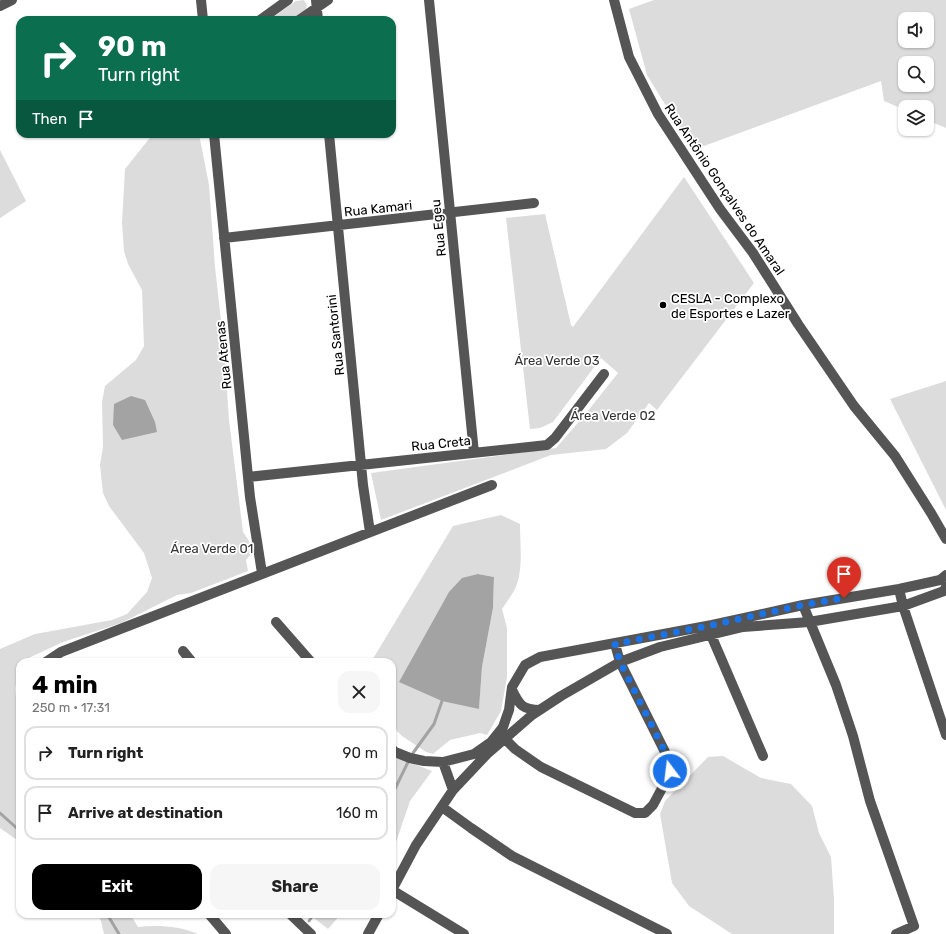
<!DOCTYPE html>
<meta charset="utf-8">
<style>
:root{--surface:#fff;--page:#f6f6f6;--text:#222;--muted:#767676;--line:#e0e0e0;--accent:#000}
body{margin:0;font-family:Rubik,sans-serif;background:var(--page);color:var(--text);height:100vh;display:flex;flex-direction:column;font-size:15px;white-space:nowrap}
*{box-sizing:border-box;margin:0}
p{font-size:13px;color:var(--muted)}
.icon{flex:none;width:22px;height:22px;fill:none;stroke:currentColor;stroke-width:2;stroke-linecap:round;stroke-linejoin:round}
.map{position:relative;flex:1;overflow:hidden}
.drawer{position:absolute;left:16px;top:658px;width:380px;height:260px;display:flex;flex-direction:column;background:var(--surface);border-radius:12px;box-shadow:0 1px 3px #0004}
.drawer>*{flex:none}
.hud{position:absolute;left:16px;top:16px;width:380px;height:122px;border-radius:12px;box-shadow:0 1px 3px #0004;background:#0b6e4f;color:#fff;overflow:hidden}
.fabs{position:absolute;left:898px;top:12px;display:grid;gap:8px}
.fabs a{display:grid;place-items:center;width:36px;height:36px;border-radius:8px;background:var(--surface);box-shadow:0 1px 3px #0004;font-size:20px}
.pin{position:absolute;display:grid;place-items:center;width:34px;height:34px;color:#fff;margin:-41px -17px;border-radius:50% 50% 50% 0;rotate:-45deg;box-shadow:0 0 4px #0007}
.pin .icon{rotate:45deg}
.me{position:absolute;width:44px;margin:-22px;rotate:345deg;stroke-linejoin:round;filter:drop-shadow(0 0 3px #0008)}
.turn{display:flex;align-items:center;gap:14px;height:84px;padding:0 16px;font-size:18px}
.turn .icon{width:52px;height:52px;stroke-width:2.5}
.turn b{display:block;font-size:28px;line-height:34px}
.then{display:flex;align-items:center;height:38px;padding:0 16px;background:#0003;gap:8px;font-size:15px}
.round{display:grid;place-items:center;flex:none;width:42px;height:42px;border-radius:12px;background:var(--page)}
.overview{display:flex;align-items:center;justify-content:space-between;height:68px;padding:0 16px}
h1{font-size:24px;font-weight:700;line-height:30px;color:var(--accent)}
.button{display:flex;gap:8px;margin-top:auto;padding:8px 16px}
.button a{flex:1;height:46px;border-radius:12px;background:var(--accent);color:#fff;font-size:16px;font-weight:700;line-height:46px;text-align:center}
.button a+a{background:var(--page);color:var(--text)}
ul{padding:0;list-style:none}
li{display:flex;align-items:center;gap:12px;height:54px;margin:0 8px 6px;padding:0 8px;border:2px solid var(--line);border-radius:12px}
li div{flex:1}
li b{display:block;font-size:15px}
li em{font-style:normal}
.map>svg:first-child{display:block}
.green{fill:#dcdcdc;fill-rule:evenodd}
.water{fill:#a3a3a3}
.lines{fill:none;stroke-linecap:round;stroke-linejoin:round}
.stream{stroke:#a3a3a3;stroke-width:3}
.minor{stroke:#555;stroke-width:10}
.route{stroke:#1a73e8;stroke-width:7;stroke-dasharray:0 12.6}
.poi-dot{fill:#000;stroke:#fff;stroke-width:1.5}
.labels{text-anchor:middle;stroke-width:3.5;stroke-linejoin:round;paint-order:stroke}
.street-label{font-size:13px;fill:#000;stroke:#fff}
.poi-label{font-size:13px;fill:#000;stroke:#fff;text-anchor:start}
.park-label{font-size:13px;fill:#333;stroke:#fff}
</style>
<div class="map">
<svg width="946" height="934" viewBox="0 0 946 934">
<rect width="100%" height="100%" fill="#fff"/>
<path class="green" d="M304,0L307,5L306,9L293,20H269L296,1Z
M654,0H946V128L927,120V107H905V110L884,101L881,81L693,150L647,75L629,9ZM905,19H927V41H905ZM905,63H927V85H905Z
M153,134H199L209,185L215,267L224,348L229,420L243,532L249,541L251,554L246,560L248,571L191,593L177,595L121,623L63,642L20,662C20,670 17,677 16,684C14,693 17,702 20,710V842L0,828V649L35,634L112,620L127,614L147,592L152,578L144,553L109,506L103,493L100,465L103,447L102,402L105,386L136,360L144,346L142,290L128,264L124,251L122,223L125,169Z
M0,150L26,201L0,218Z
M684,177L754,283L657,410L649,403L627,433L606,449L551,455L381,520L371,473L556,448L583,417L618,373L601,358L553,422L540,428L530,429L506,218L545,214L571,325L573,327Z
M946,381V510L890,399Z
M501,515L520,524C520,543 523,566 517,584C514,593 507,601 502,609L507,628V677L501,711L487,735L480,733L450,740L433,754L426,752L402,736L397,731L392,719V662H371L453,526ZM478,574L494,577L493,608L482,667L479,708Z
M392,755L432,771L410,801L392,854Z
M723,756L761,778L791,784L812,806L819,833L831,857L834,899V934H732L689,906L672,883L660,814L665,801L708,757Z
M98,914H130L138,927C158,925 179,926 198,934H104L101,921Z
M309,914H341L328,929Z"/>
<path class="water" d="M131,396L145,400L155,422L157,432L122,440L113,425L114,404Z
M478,574L494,577L493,608L482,667L479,709L442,701L399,682L449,592L462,578Z"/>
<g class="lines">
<path class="stream" d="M413,753L434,724L442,701
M392,795L409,760
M0,813L20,831
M107,914L119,934
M309,921L314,914"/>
<path class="minor" d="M201,0L203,20
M316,0L318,20
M429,0L474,453
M614,0L629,57L658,114L720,209L753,253L798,324L854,406L895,456L931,513L946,539
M0,6L12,0
M260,20L288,0
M299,20L328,0
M214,134L250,497L262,573
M329,134L363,485L370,532
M224,238L534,203
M248,477L547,445L555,438L604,374
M899,589L903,606L946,735
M803,605L836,685L853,736L870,801L914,926L896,934
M276,622L311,662
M711,635L763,756
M183,651L192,662
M46,662L61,652L492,485
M512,690C520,706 522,709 540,710
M505,739L515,749L541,767L635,813H645L653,805L667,779L670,771L667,756L620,662L615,644
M392,749L395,752L410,758L424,761L443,762L474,754L491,742L503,727L509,710L512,687L525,665L540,657L712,625L803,605L899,589L940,580L946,575
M443,762L453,790
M442,807L471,828L512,856L667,934
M392,890L416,845L453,790L487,754L532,715L561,696L620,662L660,647L743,627L809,622L903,606L944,591L946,587
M392,890L464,934
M209,914L226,934
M290,914L311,934
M368,934L379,914"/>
</g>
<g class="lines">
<path class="route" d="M670,771L667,756L620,662L615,644L712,625L803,605L844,598"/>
</g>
<circle class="poi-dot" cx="663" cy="305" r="4"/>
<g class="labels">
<g class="street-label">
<text transform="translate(725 189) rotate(56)" y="5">Rua Antônio Gonçalves do Amaral</text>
<text transform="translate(378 208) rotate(-6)" y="5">Rua Kamari</text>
<text transform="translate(438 228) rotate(-96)" y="5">Rua Egeu</text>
<text transform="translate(335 335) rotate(-96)" y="5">Rua Santorini</text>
<text transform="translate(223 355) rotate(-96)" y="5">Rua Atenas</text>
<text transform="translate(441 443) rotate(-6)" y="5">Rua Creta</text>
</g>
<g class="poi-label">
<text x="671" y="303">CESLA - Complexo<tspan x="671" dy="15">de Esportes e Lazer</tspan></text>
</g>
<g class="park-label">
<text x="557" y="365">Área Verde 03</text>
<text x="613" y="420">Área Verde 02</text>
<text x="212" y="553">Área Verde 01</text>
</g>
</g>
</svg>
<div class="fabs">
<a><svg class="icon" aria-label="sound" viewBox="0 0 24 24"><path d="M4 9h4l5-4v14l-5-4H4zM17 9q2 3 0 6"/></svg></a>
<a><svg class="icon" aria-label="search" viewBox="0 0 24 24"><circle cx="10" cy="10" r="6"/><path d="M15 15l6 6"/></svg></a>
<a><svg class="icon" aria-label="layers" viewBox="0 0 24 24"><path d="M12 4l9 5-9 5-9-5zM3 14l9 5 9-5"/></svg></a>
</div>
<div class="pin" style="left:844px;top:598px;background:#d93025"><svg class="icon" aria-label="arrive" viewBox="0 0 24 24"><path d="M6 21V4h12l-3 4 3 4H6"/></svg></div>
<svg class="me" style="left:670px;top:771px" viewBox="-20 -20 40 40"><circle r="17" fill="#1a73e8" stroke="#fff" stroke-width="3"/><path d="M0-11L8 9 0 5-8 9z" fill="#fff"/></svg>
<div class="hud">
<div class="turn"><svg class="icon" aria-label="right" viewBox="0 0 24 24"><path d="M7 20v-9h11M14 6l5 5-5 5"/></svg><div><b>90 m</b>Turn right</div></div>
<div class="then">Then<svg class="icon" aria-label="arrive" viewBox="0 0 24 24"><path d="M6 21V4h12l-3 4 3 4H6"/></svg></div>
</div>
<section class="drawer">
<div class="overview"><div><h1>4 min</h1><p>250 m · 17:31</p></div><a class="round"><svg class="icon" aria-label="close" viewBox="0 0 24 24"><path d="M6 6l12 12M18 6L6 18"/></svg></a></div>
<ul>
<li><svg class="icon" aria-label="right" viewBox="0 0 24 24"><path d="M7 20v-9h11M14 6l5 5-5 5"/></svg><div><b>Turn right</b></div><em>90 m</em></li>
<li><svg class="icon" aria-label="arrive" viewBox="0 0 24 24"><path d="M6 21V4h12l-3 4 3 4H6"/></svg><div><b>Arrive at destination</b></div><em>160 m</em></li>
</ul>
<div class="button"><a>Exit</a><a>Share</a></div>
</section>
</div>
